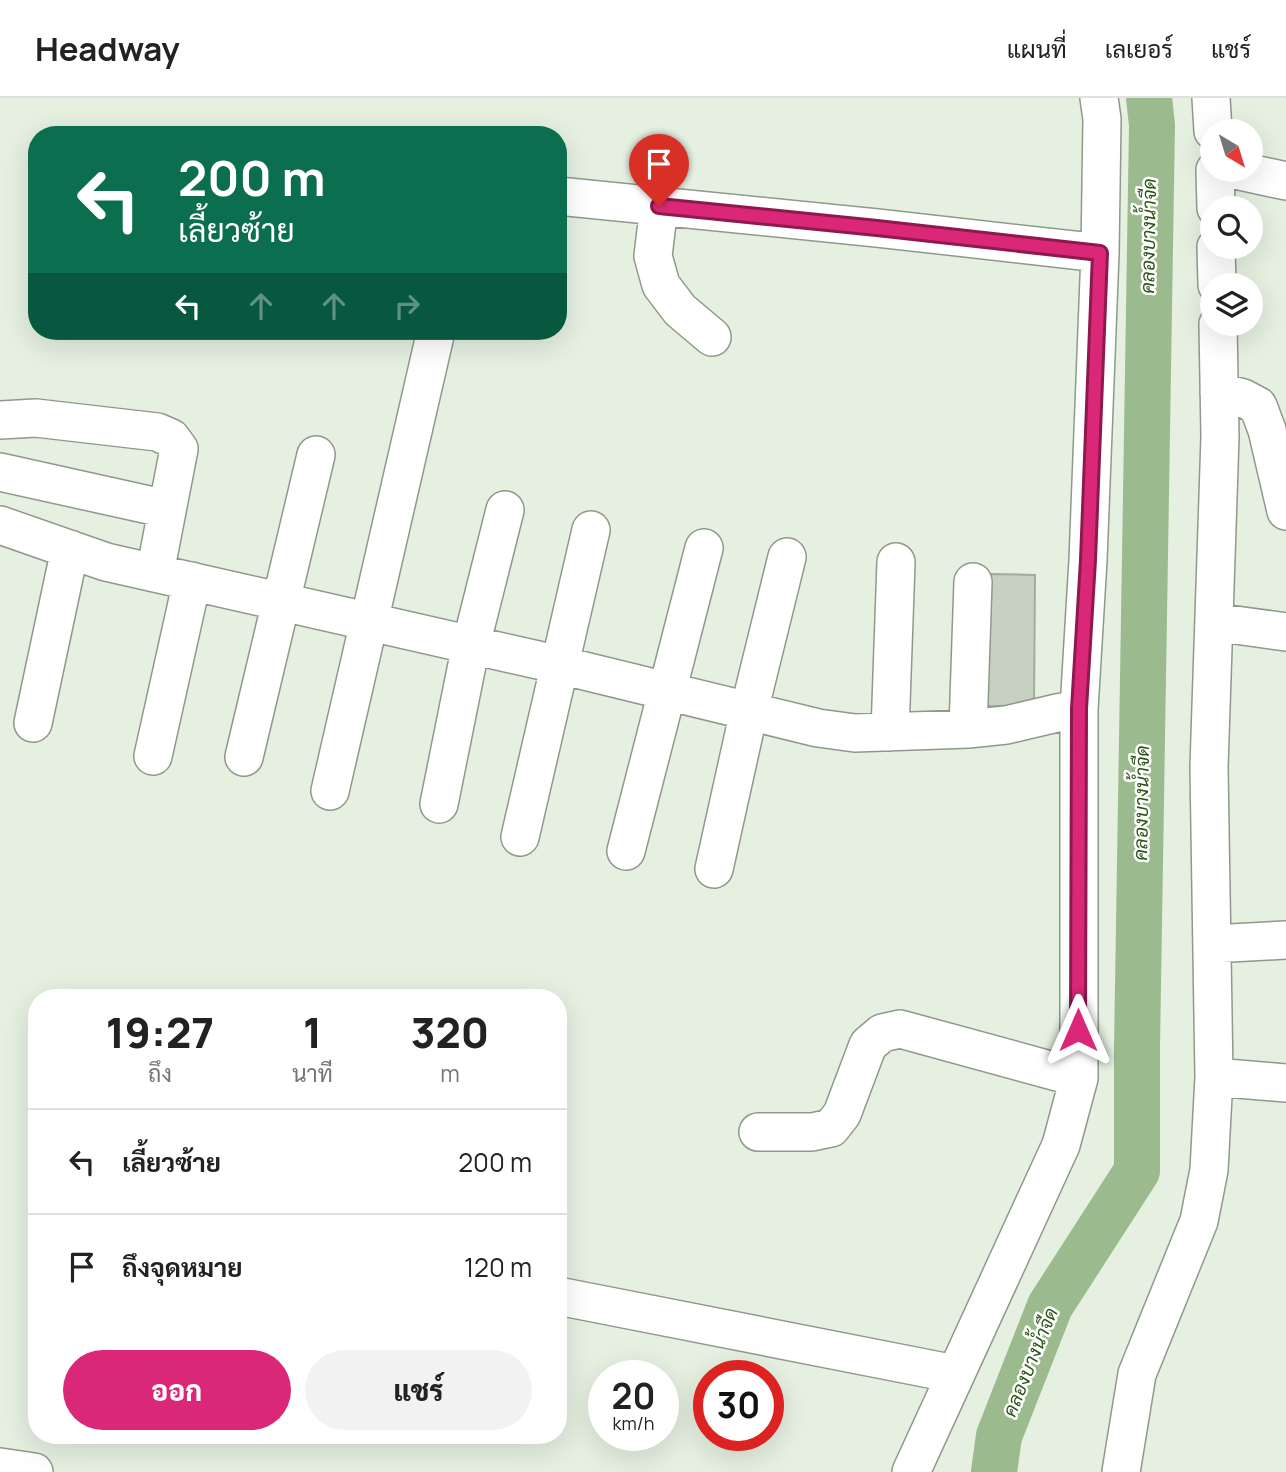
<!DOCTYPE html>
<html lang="th">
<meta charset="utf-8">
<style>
:root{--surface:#fff;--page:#f2f2f2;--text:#222;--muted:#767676;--line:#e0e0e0;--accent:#db2777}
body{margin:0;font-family:Manrope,Sarabun,sans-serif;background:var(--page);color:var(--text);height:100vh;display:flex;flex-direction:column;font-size:26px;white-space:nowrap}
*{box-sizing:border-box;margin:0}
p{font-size:23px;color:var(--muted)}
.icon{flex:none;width:38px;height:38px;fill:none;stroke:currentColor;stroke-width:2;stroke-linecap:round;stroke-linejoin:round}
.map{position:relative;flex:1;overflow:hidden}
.drawer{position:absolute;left:28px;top:891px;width:539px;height:455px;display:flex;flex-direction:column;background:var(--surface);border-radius:28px;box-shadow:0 7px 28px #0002}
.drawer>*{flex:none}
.guide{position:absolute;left:28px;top:28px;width:539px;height:214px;border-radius:28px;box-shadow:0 7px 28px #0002;background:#0b6e4f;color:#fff;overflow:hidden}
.needle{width:46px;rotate:142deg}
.fabs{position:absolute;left:1200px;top:21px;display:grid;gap:14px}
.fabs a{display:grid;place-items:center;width:63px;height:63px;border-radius:50%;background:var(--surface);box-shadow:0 7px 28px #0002;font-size:35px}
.speed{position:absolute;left:588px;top:1262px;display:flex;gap:14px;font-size:35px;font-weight:700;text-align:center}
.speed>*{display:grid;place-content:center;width:91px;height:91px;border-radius:50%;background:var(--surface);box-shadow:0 7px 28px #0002;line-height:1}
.speed small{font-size:18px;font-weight:400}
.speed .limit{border:10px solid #d22;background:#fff;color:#111}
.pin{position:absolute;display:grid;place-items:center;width:60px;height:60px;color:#fff;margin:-72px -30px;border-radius:50% 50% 50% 0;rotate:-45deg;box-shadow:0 0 7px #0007}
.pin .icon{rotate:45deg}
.me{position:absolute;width:77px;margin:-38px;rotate:0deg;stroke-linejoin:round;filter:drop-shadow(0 0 5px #0008)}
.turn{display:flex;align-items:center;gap:24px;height:147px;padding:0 35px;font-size:32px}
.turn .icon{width:91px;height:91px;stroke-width:2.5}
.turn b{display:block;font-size:49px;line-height:60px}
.lanes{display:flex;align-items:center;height:66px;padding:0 35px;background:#0003;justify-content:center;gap:35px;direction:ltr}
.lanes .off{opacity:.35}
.eta{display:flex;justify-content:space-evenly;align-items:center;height:119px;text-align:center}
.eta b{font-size:42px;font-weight:800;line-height:49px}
.button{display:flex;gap:14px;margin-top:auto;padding:14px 35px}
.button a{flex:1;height:80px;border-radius:42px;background:var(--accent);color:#fff;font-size:28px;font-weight:800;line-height:80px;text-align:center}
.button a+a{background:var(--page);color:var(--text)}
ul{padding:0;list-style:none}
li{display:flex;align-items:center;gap:21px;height:105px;padding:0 35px;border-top:2px solid var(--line)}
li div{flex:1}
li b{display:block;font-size:26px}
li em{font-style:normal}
header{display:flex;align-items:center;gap:42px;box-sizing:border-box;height:98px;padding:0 35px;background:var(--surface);border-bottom:2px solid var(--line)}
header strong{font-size:33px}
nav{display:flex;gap:38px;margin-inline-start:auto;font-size:24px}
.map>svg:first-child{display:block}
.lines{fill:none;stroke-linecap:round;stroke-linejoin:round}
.river{stroke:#9bbb8e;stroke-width:46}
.building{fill:#c6d1c2;stroke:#a1ac9e;stroke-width:2}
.minor-casing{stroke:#8f998b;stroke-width:40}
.minor{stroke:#fff;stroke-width:37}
.route-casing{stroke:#8e194d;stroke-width:18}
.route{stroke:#db2777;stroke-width:12}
.labels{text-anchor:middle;stroke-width:5;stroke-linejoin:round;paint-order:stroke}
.water-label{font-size:19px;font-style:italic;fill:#2a5315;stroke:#fff}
</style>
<header>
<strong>Headway</strong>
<nav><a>แผนที่</a><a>เลเยอร์</a><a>แชร์</a></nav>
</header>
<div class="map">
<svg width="1286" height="1374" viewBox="0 0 1286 1374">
<rect width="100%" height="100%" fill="#e5f0e1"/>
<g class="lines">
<path class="river" d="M994,1374L999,1338L1050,1208L1137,1073V949L1152,27L1149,0"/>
</g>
<path class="building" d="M990,476L1035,477L1034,608H987Z"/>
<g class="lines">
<defs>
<path id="minor" d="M1211,0L1213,33
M1215,72L1216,110
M1235,72L1286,83
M558,98L877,130L1100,155
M659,108L653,158L661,187L680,212L712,239
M1216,149L1217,187
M1219,294L1243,300L1258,308L1267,332L1286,413
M0,322L36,320L157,334L171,340L179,351L155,475
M0,374L167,411
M0,427L106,464L560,567L818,630L855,635L968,631L1006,627L1057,615L1079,611
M1214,524L1286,534
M33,625L70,451
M968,631L973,484
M890,634L896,464
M153,658L192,483
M244,659L316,357
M330,693L436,233
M439,706L471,547L505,412
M520,739L591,432
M626,753L704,450
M714,771L749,613L787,459
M1212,846L1286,842
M1214,979L1286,985
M758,1034H812L831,1030L842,1016L868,947L882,935L900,931L1079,980
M558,1198L955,1276
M0,1369L34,1374
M911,1374L1061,1047L1079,980V611L1088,462L1100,155L1102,21L1099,0
M1121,1374L1137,1276L1199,1123L1209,1072L1214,979L1209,669L1220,339L1218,226"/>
</defs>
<use href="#minor" class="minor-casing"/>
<use href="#minor" class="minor"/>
</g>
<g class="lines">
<defs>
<path id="route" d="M659,108L877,130L1100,155L1088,462L1079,611L1078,932"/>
</defs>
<use href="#route" class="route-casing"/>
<use href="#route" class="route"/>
</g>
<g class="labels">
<g class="water-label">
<text transform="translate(1148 138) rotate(-89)" y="7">คลองบางน้ำจืด</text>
<text transform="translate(1141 705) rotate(-89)" y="7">คลองบางน้ำจืด</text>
<text transform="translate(1030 1264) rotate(-68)" y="7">คลองบางน้ำจืด</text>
</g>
</g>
</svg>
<div class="fabs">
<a><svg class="needle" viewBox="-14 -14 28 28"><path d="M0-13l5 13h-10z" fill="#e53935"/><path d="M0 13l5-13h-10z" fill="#767676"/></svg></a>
<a><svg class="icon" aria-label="search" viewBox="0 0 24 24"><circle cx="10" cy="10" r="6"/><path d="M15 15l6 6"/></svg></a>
<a><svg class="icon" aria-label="layers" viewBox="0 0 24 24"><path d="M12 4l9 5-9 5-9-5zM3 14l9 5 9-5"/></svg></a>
</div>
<div class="speed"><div>20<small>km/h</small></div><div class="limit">30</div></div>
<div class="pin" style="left:659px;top:108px;background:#d93025"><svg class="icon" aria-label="arrive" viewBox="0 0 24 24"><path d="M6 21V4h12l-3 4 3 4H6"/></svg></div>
<svg class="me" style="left:1078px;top:932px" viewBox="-20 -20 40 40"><path d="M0-17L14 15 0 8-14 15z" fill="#db2777" stroke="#fff" stroke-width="4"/></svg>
<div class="guide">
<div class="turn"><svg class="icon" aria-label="left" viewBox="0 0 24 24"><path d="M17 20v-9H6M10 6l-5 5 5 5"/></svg><div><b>200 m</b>เลี้ยวซ้าย</div></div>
<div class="lanes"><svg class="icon" aria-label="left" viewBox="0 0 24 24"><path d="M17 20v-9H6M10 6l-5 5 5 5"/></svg><svg class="icon off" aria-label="ahead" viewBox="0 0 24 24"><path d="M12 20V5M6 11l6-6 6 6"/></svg><svg class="icon off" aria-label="ahead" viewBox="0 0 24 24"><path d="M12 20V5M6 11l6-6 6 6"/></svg><svg class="icon off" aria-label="right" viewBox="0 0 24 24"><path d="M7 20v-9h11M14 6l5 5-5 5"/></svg></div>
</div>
<section class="drawer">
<div class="eta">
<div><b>19:27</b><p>ถึง</p></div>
<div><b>1</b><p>นาที</p></div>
<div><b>320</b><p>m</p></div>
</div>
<ul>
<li><svg class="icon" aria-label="left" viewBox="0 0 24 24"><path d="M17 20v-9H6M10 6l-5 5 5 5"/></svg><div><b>เลี้ยวซ้าย</b></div><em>200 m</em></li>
<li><svg class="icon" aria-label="arrive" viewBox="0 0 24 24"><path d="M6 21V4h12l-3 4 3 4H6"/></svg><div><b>ถึงจุดหมาย</b></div><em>120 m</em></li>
</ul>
<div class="button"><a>ออก</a><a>แชร์</a></div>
</section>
</div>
